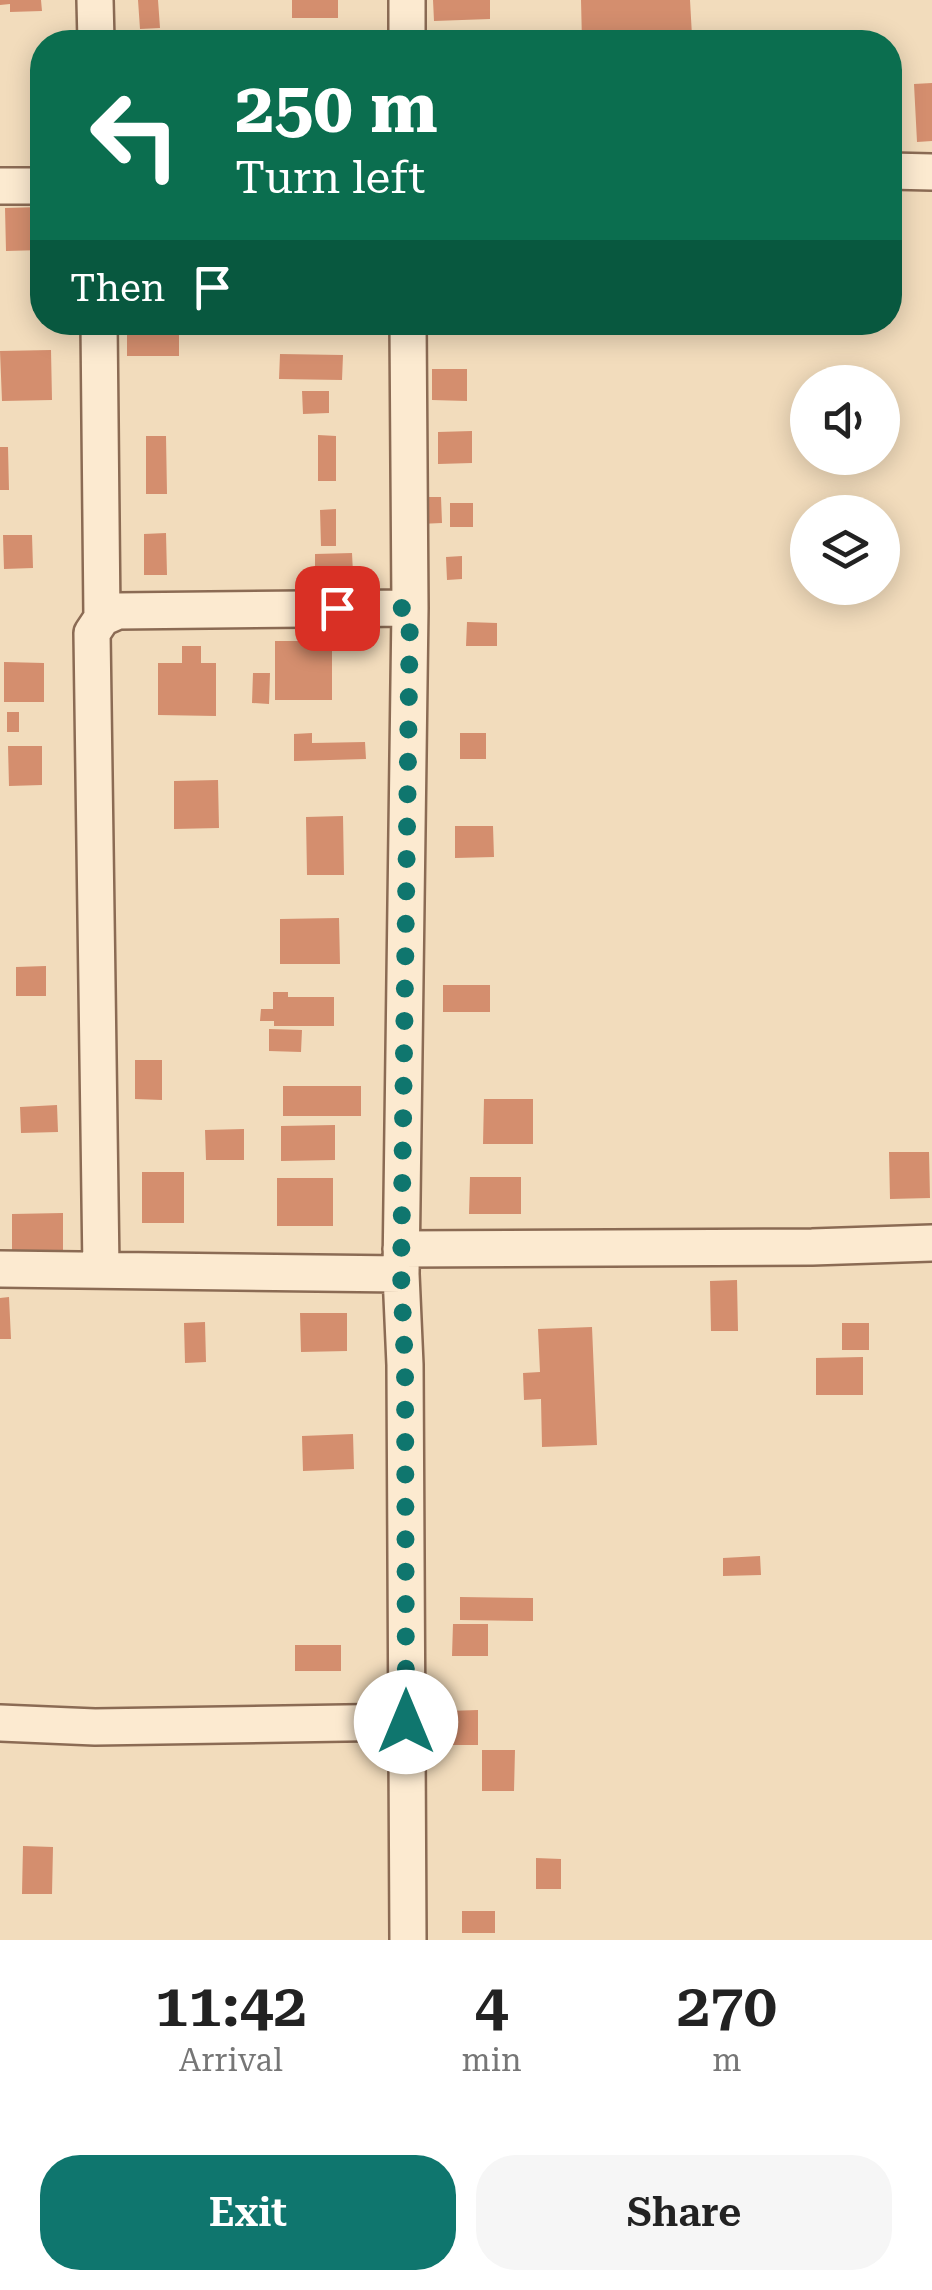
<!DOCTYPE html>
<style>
:root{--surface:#fff;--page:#f6f6f6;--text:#222;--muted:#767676;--accent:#0f766e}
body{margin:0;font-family:"Roboto Serif",serif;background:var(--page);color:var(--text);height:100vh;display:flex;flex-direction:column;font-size:38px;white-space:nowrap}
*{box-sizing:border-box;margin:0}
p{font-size:32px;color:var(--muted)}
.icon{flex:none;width:55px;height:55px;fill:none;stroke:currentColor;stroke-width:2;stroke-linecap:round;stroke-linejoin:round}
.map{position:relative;height:1940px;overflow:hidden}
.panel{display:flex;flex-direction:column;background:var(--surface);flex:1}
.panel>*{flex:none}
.guide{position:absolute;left:30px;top:30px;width:872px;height:305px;border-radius:40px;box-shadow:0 5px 25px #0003;background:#0b6e4f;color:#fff;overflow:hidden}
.buttons{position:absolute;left:790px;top:365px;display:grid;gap:20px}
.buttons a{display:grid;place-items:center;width:110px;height:110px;border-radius:50%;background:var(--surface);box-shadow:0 5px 25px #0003;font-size:50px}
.pin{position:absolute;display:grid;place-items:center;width:85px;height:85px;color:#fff;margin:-42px;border-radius:20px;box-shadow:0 5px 15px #0006}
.me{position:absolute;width:110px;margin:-55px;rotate:0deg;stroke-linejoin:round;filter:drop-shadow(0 0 8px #0008)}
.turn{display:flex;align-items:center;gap:35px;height:210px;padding:0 40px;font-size:45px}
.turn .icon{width:130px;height:130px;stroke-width:2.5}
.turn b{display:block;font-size:70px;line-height:85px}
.then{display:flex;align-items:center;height:95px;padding:0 40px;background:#0003;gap:20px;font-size:38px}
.eta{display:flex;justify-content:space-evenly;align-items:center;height:170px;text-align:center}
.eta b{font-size:60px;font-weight:600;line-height:70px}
.cta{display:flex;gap:20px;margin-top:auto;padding:20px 40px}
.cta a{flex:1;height:115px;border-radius:40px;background:var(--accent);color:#fff;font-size:40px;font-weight:600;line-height:115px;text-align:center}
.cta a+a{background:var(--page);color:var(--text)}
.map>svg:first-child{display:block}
.building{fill:#d48e6e}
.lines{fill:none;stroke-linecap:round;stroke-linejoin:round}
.minor-casing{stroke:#8b6b54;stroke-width:40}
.minor{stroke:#fcead0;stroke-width:35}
.route{stroke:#0f766e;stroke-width:18;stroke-dasharray:0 32.4}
</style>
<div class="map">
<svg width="932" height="1940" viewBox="0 0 932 1940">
<rect width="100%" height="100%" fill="#f2dcbc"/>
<path class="building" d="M0,0H41L42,11L10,12V4L0,5Z
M138,0H158L160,28L140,29Z
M292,0H338V18H292Z
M433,0H490V19L434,21Z
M581,0H690L692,36L582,42Z
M327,34V42H291V35Z
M932,83V141L917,142L914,84Z
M42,207V250L6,251L5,208Z
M179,332V356H127V333Z
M51,350L52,400L2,401L0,351Z
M280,354L343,355L342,380L279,379Z
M432,369H467V401L432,400Z
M302,391H329V413L303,414Z
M472,431V463L438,464V432Z
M318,435L336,436V481H318Z
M146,436H166L167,494H146Z
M0,447H8L9,490H0Z
M418,497H441L442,523L419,524Z
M450,503H473V527H450Z
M336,509V546H321L320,510Z
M166,533L167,575H144V534Z
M3,535H32L33,568L4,569Z
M352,553L353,573L315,574V554Z
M462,556V579L447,580L446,557Z
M467,622L497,623V646H466Z
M275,641H332V700H275Z
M182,646H201V663H216V716L158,715V663H182Z
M4,662L44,663V702H4Z
M253,673H270L269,704L252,703Z
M7,712H19V732H7Z
M312,733V743L365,742L366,759L294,761V734Z
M460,733H486V759H460Z
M8,746H42V785L9,786Z
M218,780L219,828L174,829V781Z
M343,816L344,875H307L306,817Z
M455,826H493L494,857L455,858Z
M339,918L340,964H280V919Z
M46,966V996H16V967Z
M443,985H490V1012H443Z
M273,992H288V997H334V1026H274V1021H260L261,1009H273Z
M269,1029L302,1030L301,1052L269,1051Z
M135,1060H162V1100L135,1099Z
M283,1086H361V1116H283Z
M484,1099H533V1144H483Z
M57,1105L58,1132L21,1133L20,1107Z
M335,1125V1160L281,1161V1126Z
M244,1129V1160H206L205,1130Z
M889,1152H929L930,1198L890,1199Z
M142,1172H184V1223H142Z
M470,1177H521V1214H469Z
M277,1178H333V1226H277Z
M63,1213V1251H12V1214Z
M737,1280L738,1331H711L710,1281Z
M9,1297L11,1339H0V1298Z
M300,1313H347V1351L301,1352Z
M205,1322L206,1362L185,1363L184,1323Z
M842,1323H869V1350H842Z
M592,1327L597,1445L542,1447L541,1399L524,1400L523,1373L540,1372L538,1329Z
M863,1357V1395H816V1358Z
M353,1434L354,1469L303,1471L302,1436Z
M760,1556L761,1575L723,1576V1558Z
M460,1597L533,1598V1621L460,1620Z
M453,1624H488V1656H452Z
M295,1645H341V1671H295Z
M478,1710V1745H446L447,1711Z
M482,1750H515L514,1791H482Z
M23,1846L53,1847L52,1894H22Z
M536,1858L561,1859V1889H536Z
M462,1911H495V1933H462Z"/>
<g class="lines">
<defs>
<path id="minor" d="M95,0L96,42
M407,42V0
M890,171L932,172
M0,186H42
M99,322L102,618
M408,322L410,608L401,1274L405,1365L408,1940
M401,1249L812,1247L932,1243
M0,1269L401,1274
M101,1269L92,633L102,618L118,611L410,608
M0,1723L95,1727L406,1722"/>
</defs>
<use href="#minor" class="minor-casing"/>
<use href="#minor" class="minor"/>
</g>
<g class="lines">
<path class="route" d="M337,608H410L401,1274L405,1365L406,1722"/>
</g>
</svg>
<div class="buttons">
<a><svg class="icon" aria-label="sound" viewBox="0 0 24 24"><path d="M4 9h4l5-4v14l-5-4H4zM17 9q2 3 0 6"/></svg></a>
<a><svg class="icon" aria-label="layers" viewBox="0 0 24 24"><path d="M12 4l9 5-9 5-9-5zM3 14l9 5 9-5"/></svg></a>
</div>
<div class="pin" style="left:337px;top:608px;background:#d93025"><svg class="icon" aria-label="arrive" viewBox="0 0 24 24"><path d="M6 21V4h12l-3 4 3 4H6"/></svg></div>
<svg class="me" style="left:406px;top:1722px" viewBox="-20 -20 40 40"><circle r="19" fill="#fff"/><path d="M0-13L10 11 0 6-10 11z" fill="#0f766e"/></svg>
<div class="guide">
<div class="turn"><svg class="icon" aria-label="left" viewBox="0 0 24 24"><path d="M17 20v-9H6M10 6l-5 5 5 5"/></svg><div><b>250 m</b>Turn left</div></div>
<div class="then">Then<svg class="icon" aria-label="arrive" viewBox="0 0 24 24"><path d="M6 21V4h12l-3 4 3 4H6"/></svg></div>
</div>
</div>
<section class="panel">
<div class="eta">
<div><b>11:42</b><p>Arrival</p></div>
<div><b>4</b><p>min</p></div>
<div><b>270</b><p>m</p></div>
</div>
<div class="cta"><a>Exit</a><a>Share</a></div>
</section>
